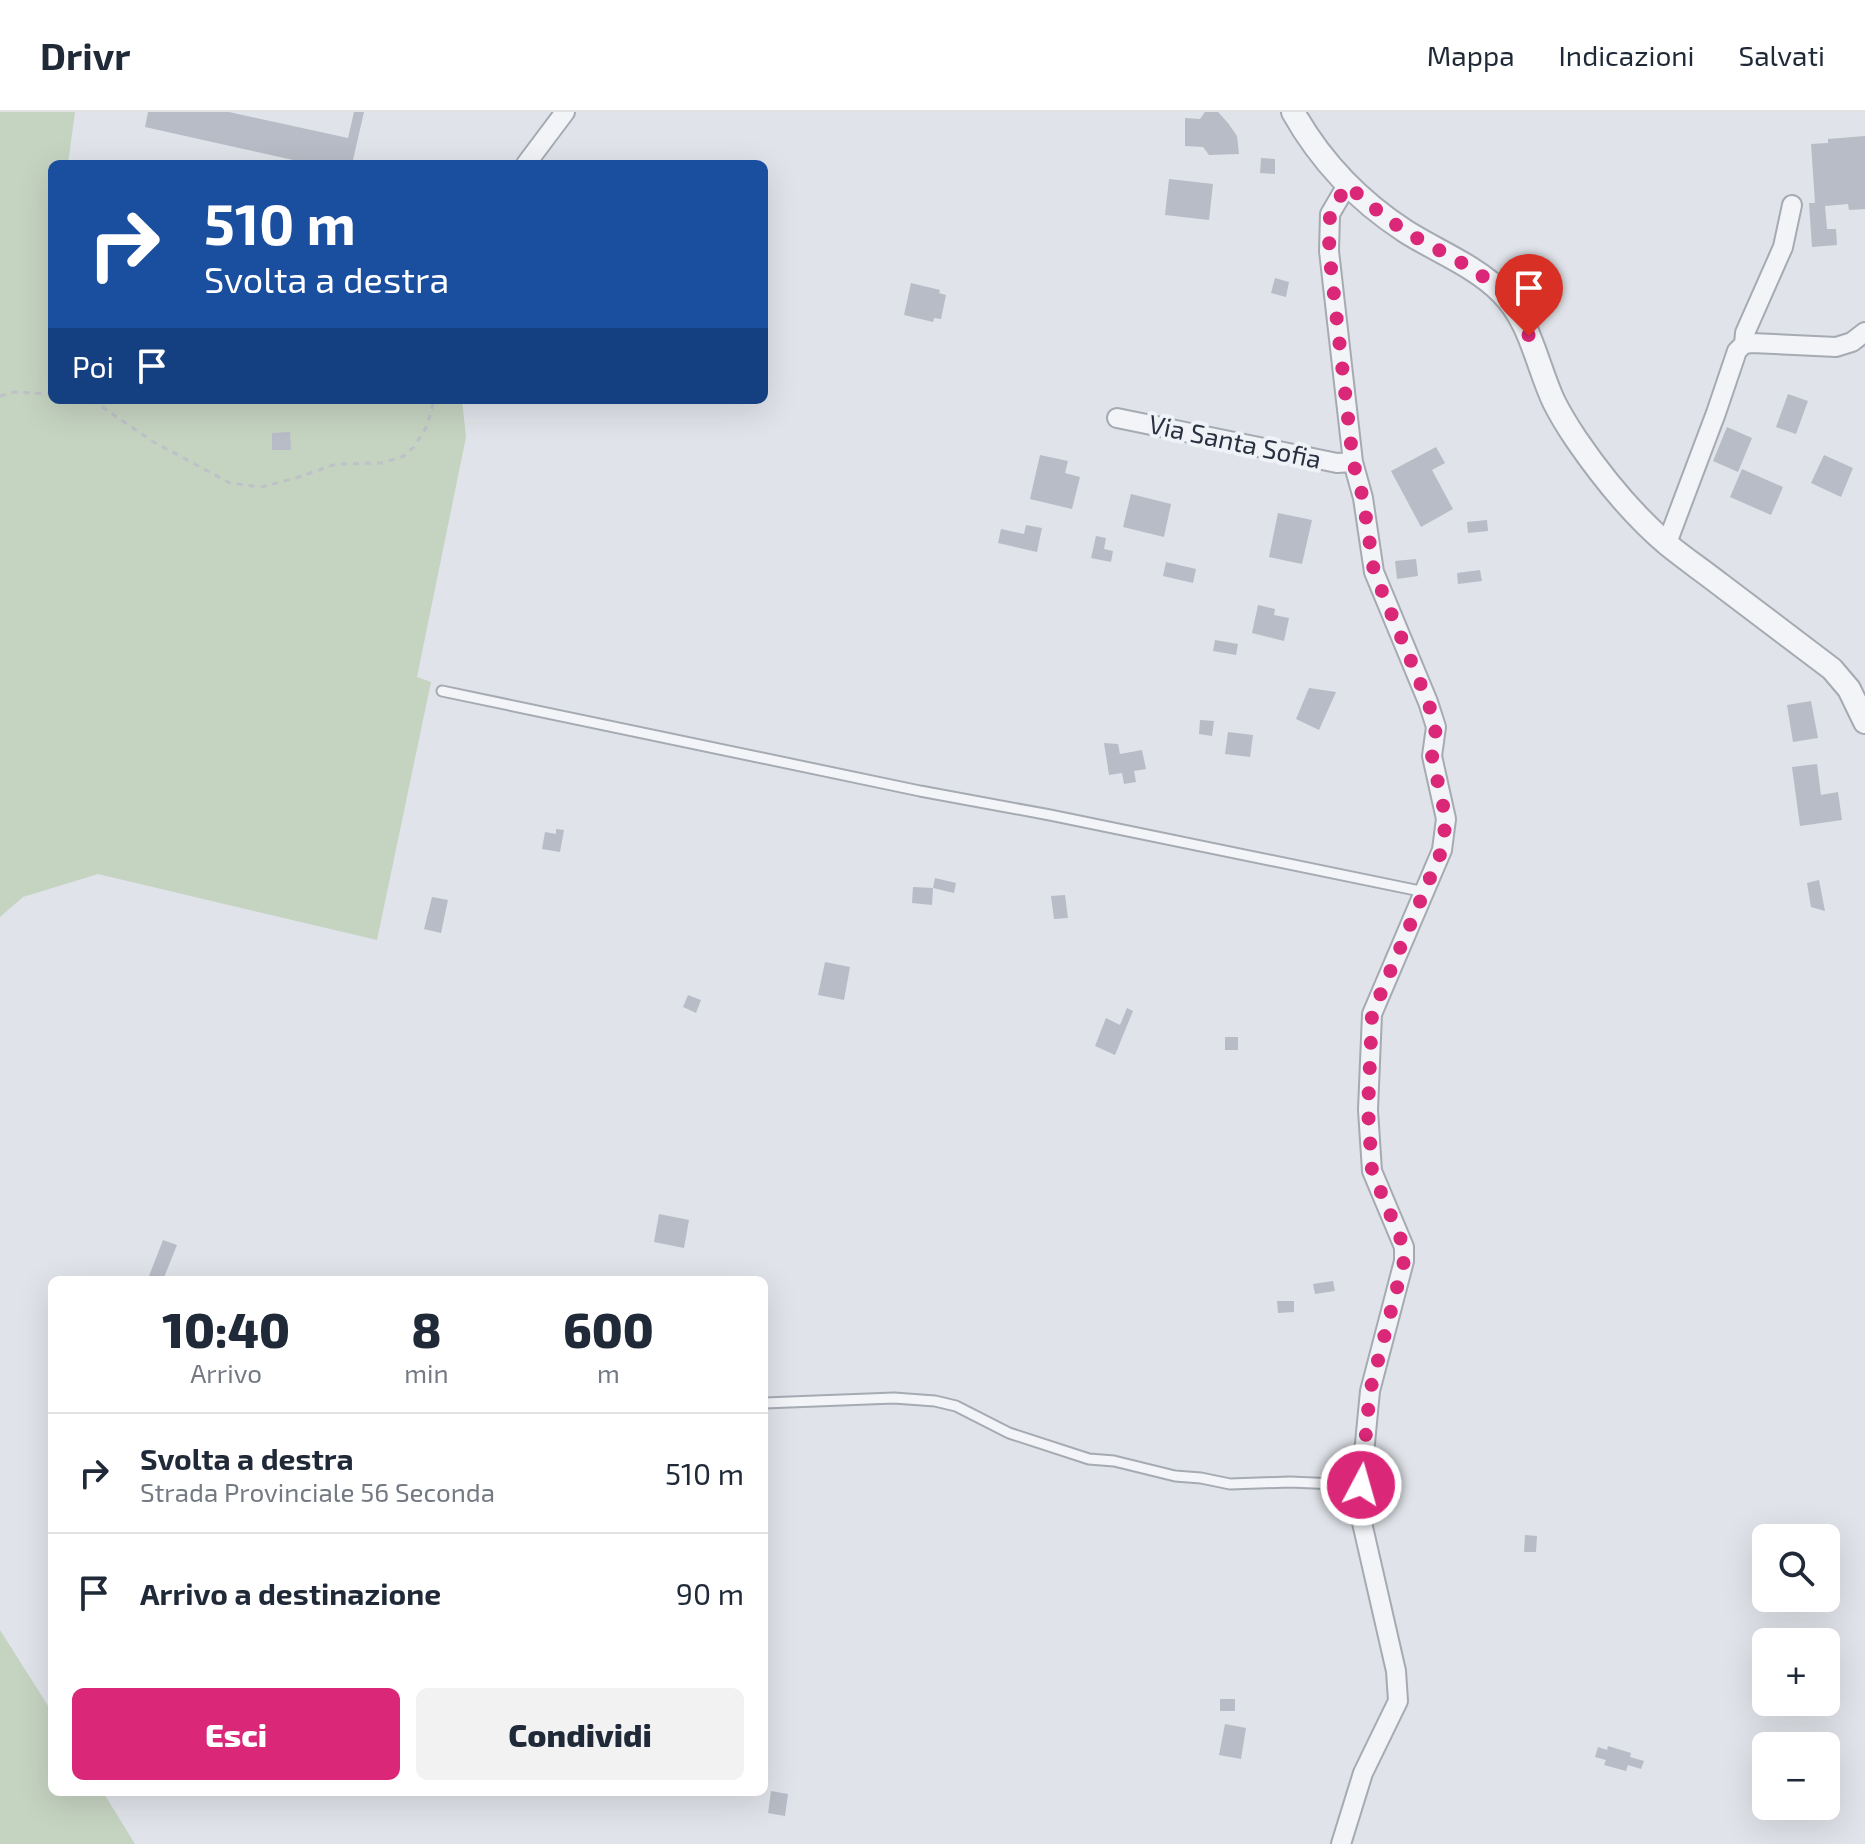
<!DOCTYPE html>
<html lang="it">
<meta charset="utf-8">
<style>
:root{--surface:#fff;--page:#f2f2f3;--text:#1f2937;--muted:#747a83;--line:#e0e1e3;--accent:#db2777}
body{margin:0;font-family:"Exo 2",sans-serif;background:var(--page);color:var(--text);height:100vh;display:flex;flex-direction:column;font-size:30px;white-space:nowrap}
*{box-sizing:border-box;margin:0}
p{font-size:26px;color:var(--muted)}
.icon{flex:none;width:44px;height:44px;fill:none;stroke:currentColor;stroke-width:2;stroke-linecap:round;stroke-linejoin:round}
.map{position:relative;flex:1;overflow:hidden}
.sheet{position:absolute;left:48px;top:1164px;width:720px;height:520px;display:flex;flex-direction:column;background:var(--surface);border-radius:12px;box-shadow:0 8px 32px #0002}
.sheet>*{flex:none}
.top-card{position:absolute;left:48px;top:48px;width:720px;height:244px;border-radius:12px;box-shadow:0 8px 32px #0002;background:#1a4fa0;color:#fff;overflow:hidden}
.buttons{position:absolute;left:1752px;top:1412px;display:grid;gap:16px}
.buttons a{display:grid;place-items:center;width:88px;height:88px;border-radius:12px;background:var(--surface);box-shadow:0 8px 32px #0002;font-size:40px}
.pin{position:absolute;display:grid;place-items:center;width:68px;height:68px;color:#fff;margin:-82px -34px;border-radius:50% 50% 50% 0;rotate:-45deg;box-shadow:0 0 8px #0007}
.pin .icon{rotate:45deg}
.me{position:absolute;width:88px;margin:-44px;rotate:6deg;stroke-linejoin:round;filter:drop-shadow(0 0 6px #0008)}
.turn{display:flex;align-items:center;gap:28px;height:168px;padding:0 24px;font-size:36px}
.turn .icon{width:104px;height:104px;stroke-width:2.5}
.turn b{display:block;font-size:56px;line-height:68px}
.then{display:flex;align-items:center;height:76px;padding:0 24px;background:#0003;gap:16px;font-size:30px}
.eta{display:flex;justify-content:space-evenly;align-items:center;height:136px;text-align:center}
.eta b{font-size:48px;font-weight:800;line-height:56px}
.primary-button{display:flex;gap:16px;margin-top:auto;padding:16px 24px}
.primary-button a{flex:1;height:92px;border-radius:12px;background:var(--accent);color:#fff;font-size:32px;font-weight:800;line-height:92px;text-align:center}
.primary-button a+a{background:var(--page);color:var(--text)}
ul{padding:0;list-style:none}
li{display:flex;align-items:center;gap:24px;height:120px;padding:0 24px;border-top:2px solid var(--line)}
li div{flex:1}
li b{display:block;font-size:30px}
li em{font-style:normal}
header{display:flex;align-items:center;gap:48px;box-sizing:border-box;height:112px;padding:0 40px;background:var(--surface);border-bottom:2px solid var(--line)}
header strong{font-size:38px}
nav{display:flex;gap:44px;margin-inline-start:auto;font-size:28px}
.map>svg:first-child{display:block}
.green{fill:#c5d3c1}
.building{fill:#b7bcc6}
.lines{fill:none;stroke-linecap:round;stroke-linejoin:round}
.service-casing{stroke:#a5aab3;stroke-width:13}
.minor-casing{stroke:#a5aab3;stroke-width:22}
.tertiary-casing{stroke:#a5aab3;stroke-width:26}
.path{stroke:#bec1c7;stroke-width:3;stroke-dasharray:6 6;stroke-linecap:butt}
.service{stroke:#f2f4f7;stroke-width:9}
.minor{stroke:#f2f4f7;stroke-width:18}
.tertiary{stroke:#f2f4f7;stroke-width:22}
.route{stroke:#db2777;stroke-width:14;stroke-dasharray:0 25.2}
.labels{text-anchor:middle;stroke-width:8;stroke-linejoin:round;paint-order:stroke}
.street-label{font-size:26px;fill:#293040;stroke:#eff2f6}
</style>
<header>
<strong>Drivr</strong>
<nav><a>Mappa</a><a>Indicazioni</a><a>Salvati</a></nav>
</header>
<div class="map">
<svg width="1865" height="1732" viewBox="0 0 1865 1732">
<rect width="100%" height="100%" fill="#e0e3e9"/>
<path class="green" d="M0,0H75L68,52H52V288H462L466,325L417,565L431,570L377,828L98,762L23,785L0,805Z
M0,1518L52,1600V1680H103L135,1732H0Z"/>
<path class="building" d="M148,0H229L348,26L354,0H364L352,52H311L145,15Z
M1205,0H1218L1228,11L1237,24L1239,42L1209,43L1203,35L1185,34V6L1200,7Z
M1865,24V97L1849,98L1848,92L1825,94L1827,117H1836L1837,133L1812,135L1809,91H1815L1811,32L1828,31V27Z
M1261,46L1275,47V62L1260,61Z
M1169,67L1213,72L1209,108L1165,103Z
M1275,166L1289,170L1286,185L1271,181Z
M911,171L940,178L939,181L946,183L941,207L934,206L933,210L904,203Z
M1788,282L1808,289L1796,322L1776,315Z
M1727,315L1752,326L1738,360L1713,349Z
M290,320L291,338H272V321Z
M1436,335L1445,351L1432,358L1453,397L1421,415L1391,359Z
M1040,343L1068,349L1065,361L1080,365L1072,397L1030,387Z
M1824,343L1853,356L1841,385L1811,371Z
M1742,357L1783,375L1771,403L1730,385Z
M1131,382L1171,392L1164,425L1123,415Z
M1278,401L1312,408L1302,452L1269,445Z
M1487,408L1488,419L1468,421L1467,410Z
M1026,413L1042,416L1037,440L998,431L1001,417L1024,422Z
M1096,424L1106,426L1104,437L1113,439L1111,450L1091,446Z
M1416,447L1418,464L1397,467L1395,449Z
M1166,450L1196,457L1193,471L1163,464Z
M1480,458L1482,469L1458,472L1457,461Z
M1258,493L1275,497L1274,503L1289,506L1284,529L1252,521Z
M1215,528L1238,532L1236,543L1213,539Z
M1309,576L1336,580L1319,618L1296,607Z
M1811,589L1818,626L1793,630L1787,593Z
M1200,608L1214,609L1212,624L1199,622Z
M1228,620L1253,623L1250,645L1225,642Z
M1104,631L1118,632L1120,642L1142,638L1146,657L1134,659L1136,670L1124,672L1122,661L1109,663Z
M1817,652L1821,683L1838,680L1842,708L1800,714L1792,655Z
M556,717L564,718L560,740L542,737L545,720L556,722Z
M935,766L956,771L954,781L933,776L932,793L912,791L913,775L933,776Z
M1819,768L1825,799L1811,795L1807,771Z
M1065,783L1068,806L1054,807L1051,784Z
M432,785L448,788L441,821L424,817Z
M825,850L850,855L844,888L818,883Z
M688,883L701,888L696,901L683,895Z
M1127,896L1133,899L1115,943L1095,934L1106,906L1120,913Z
M1225,925H1238V938H1225Z
M659,1102L689,1108L684,1136L654,1130Z
M163,1128L177,1133L163,1168H159L149,1164Z
M1333,1169L1335,1179L1315,1182L1313,1172Z
M1277,1189H1294V1200L1278,1201Z
M1525,1423L1537,1424L1536,1440H1524Z
M1220,1587H1235V1599H1220Z
M1225,1612L1246,1616L1241,1647L1219,1643Z
M1608,1634L1631,1641L1630,1645L1644,1649L1641,1657L1628,1653L1626,1659L1604,1653L1606,1648L1595,1645L1598,1635L1607,1638Z
M771,1679L788,1682L785,1704L768,1701Z"/>
<g class="lines">
<defs>
<path id="service" d="M442,579L920,679L1050,703L1425,780
M764,1291L894,1286L935,1289L956,1294L1009,1321L1089,1347L1114,1349L1175,1364L1201,1366L1230,1372L1290,1370L1361,1373"/>
<path id="minor" d="M526,52L565,0
M1744,232L1745,221L1783,135L1792,93
M1117,306L1337,351L1353,350
M1667,431L1716,301L1737,239L1744,232L1752,231L1836,235L1852,230L1865,220
M1341,1732L1363,1661L1398,1589L1396,1559L1360,1402L1361,1373L1370,1279L1404,1149V1135L1372,1059L1368,998L1372,902L1442,738L1446,707L1432,644L1436,615L1428,590L1374,460L1363,386L1353,350L1329,139L1330,102L1347,73"/>
<path id="tertiary" d="M1293,0C1320,48 1359,89 1405,119C1436,139 1476,154 1502,181C1531,210 1537,254 1554,290C1560,302 1568,315 1576,327C1602,365 1632,402 1667,432C1684,446 1703,459 1721,473C1758,501 1795,529 1832,557L1849,577L1865,610"/>
</defs>
<use href="#service" class="service-casing"/>
<use href="#minor" class="minor-casing"/>
<use href="#tertiary" class="tertiary-casing"/>
<path class="path" d="M0,284L14,280L52,282
M92,288L152,329L230,371L261,375L296,366L336,352L382,351L404,344L414,335L427,314L434,288"/>
<use href="#service" class="service"/>
<use href="#minor" class="minor"/>
<use href="#tertiary" class="tertiary"/>
</g>
<g class="lines">
<path class="route" d="M1361,1373L1370,1279L1404,1149V1135L1372,1059L1368,998L1372,902L1442,738L1446,707L1432,644L1436,615L1428,590L1374,460L1363,386L1353,350L1329,139L1330,102L1347,73C1366,89 1385,106 1405,119C1440,141 1493,161 1515,197C1521,205 1525,215 1529,224"/>
</g>
<g class="labels">
<g class="street-label">
<text transform="translate(1235 330) rotate(12)" y="9">Via Santa Sofia</text>
</g>
</g>
</svg>
<div class="buttons">
<a><svg class="icon" aria-label="search" viewBox="0 0 24 24"><circle cx="10" cy="10" r="6"/><path d="M15 15l6 6"/></svg></a>
<a>+</a>
<a>−</a>
</div>
<div class="pin" style="left:1529px;top:224px;background:#d93025"><svg class="icon" aria-label="arrive" viewBox="0 0 24 24"><path d="M6 21V4h12l-3 4 3 4H6"/></svg></div>
<svg class="me" style="left:1361px;top:1373px" viewBox="-20 -20 40 40"><circle r="17" fill="#db2777" stroke="#fff" stroke-width="3"/><path d="M0-11L8 9 0 5-8 9z" fill="#fff"/></svg>
<div class="top-card">
<div class="turn"><svg class="icon" aria-label="right" viewBox="0 0 24 24"><path d="M7 20v-9h11M14 6l5 5-5 5"/></svg><div><b>510 m</b>Svolta a destra</div></div>
<div class="then">Poi<svg class="icon" aria-label="arrive" viewBox="0 0 24 24"><path d="M6 21V4h12l-3 4 3 4H6"/></svg></div>
</div>
<section class="sheet">
<div class="eta">
<div><b>10:40</b><p>Arrivo</p></div>
<div><b>8</b><p>min</p></div>
<div><b>600</b><p>m</p></div>
</div>
<ul>
<li><svg class="icon" aria-label="right" viewBox="0 0 24 24"><path d="M7 20v-9h11M14 6l5 5-5 5"/></svg><div><b>Svolta a destra</b><p>Strada Provinciale 56 Seconda</p></div><em>510 m</em></li>
<li><svg class="icon" aria-label="arrive" viewBox="0 0 24 24"><path d="M6 21V4h12l-3 4 3 4H6"/></svg><div><b>Arrivo a destinazione</b></div><em>90 m</em></li>
</ul>
<div class="primary-button"><a>Esci</a><a>Condividi</a></div>
</section>
</div>
